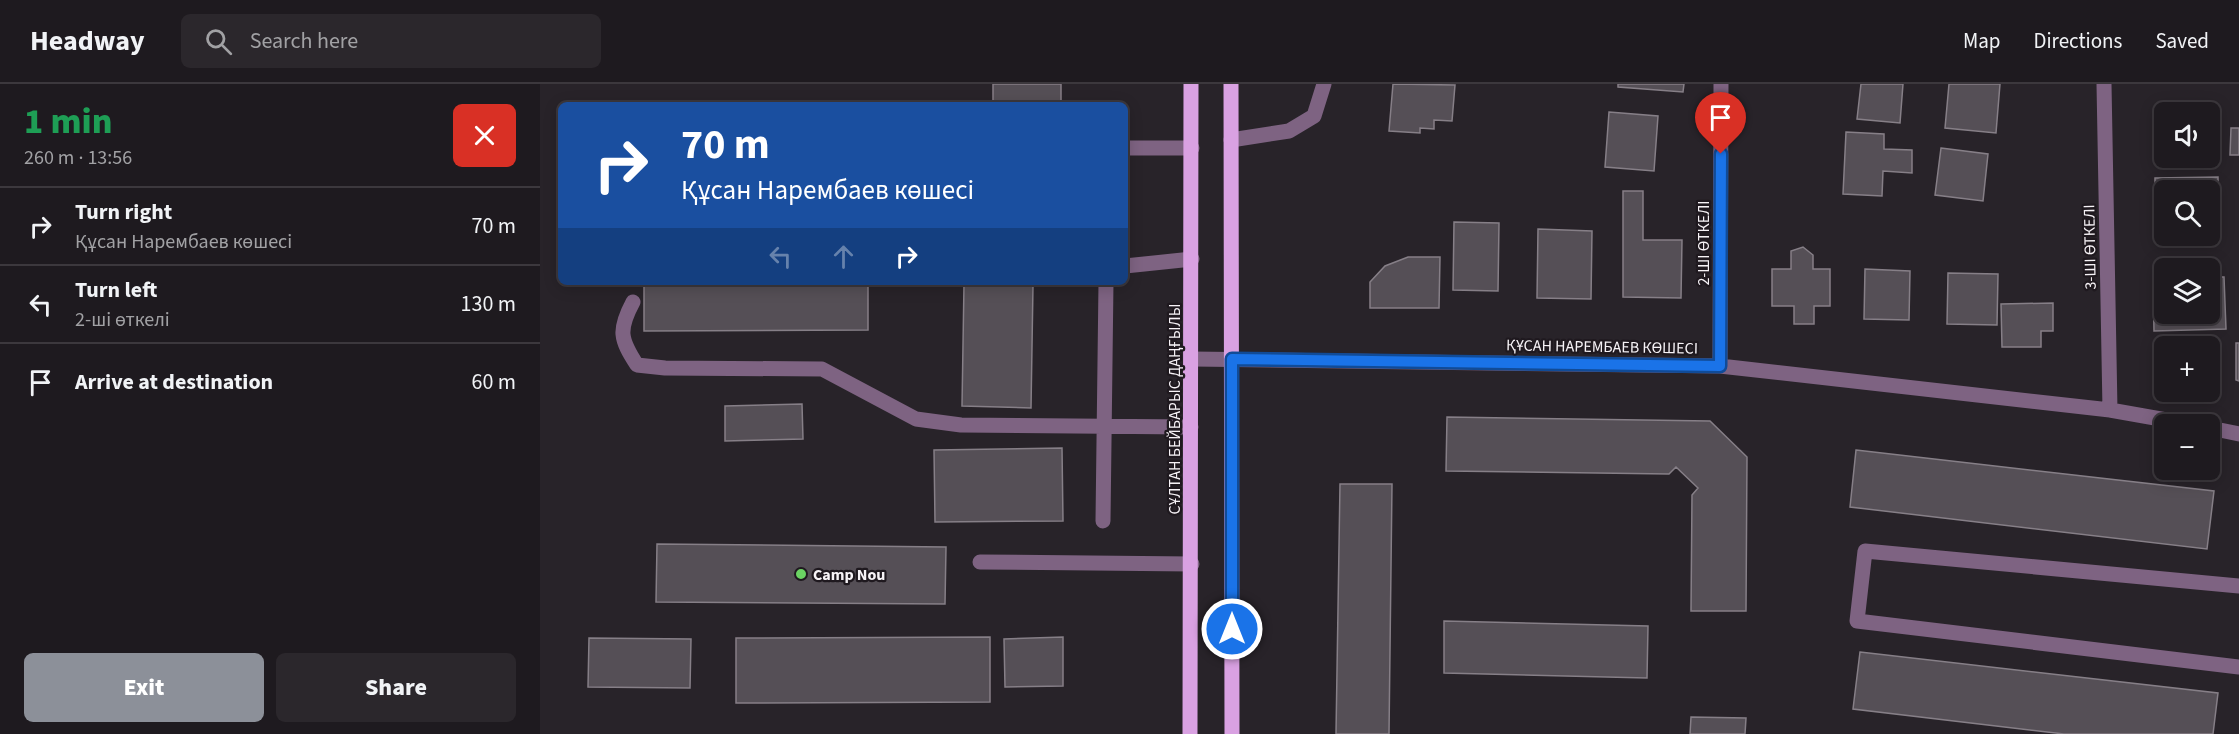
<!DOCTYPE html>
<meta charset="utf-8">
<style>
:root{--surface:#1e1a1f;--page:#2b272c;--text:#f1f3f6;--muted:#a1a1a4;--line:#3c383d;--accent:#8c9099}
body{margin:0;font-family:"Source Sans 3",sans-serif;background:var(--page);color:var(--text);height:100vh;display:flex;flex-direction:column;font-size:22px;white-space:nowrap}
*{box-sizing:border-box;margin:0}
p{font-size:20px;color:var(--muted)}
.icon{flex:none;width:33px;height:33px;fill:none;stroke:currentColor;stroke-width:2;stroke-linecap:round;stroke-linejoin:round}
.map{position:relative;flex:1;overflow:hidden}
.sheet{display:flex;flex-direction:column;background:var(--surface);width:540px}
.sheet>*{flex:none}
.top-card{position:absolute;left:18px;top:18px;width:570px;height:183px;border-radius:9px;box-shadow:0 3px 15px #0003,0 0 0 2px var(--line);background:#1a4fa0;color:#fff;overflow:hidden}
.fabs{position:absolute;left:1614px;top:18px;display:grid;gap:12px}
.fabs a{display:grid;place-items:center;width:66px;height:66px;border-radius:9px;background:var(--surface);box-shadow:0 3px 15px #0003,0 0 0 2px var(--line);font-size:30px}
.pin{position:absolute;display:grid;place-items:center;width:51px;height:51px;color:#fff;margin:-62px -26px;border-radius:50% 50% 50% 0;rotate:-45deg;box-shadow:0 0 6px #0007}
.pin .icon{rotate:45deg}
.me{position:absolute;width:66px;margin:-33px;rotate:0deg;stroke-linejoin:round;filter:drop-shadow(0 0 4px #0008)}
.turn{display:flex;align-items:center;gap:21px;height:126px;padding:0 24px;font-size:27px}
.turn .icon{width:78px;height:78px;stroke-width:2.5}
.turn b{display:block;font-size:42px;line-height:51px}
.lanes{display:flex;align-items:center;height:57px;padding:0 24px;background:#0003;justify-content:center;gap:30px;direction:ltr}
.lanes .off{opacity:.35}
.round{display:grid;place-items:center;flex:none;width:63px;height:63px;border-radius:9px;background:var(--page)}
.head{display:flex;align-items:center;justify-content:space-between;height:102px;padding:0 24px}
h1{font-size:36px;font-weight:800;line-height:45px;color:#1e9e55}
.cta{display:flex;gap:12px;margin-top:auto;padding:12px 24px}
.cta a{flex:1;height:69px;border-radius:9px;background:var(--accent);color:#fff;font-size:24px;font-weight:800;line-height:69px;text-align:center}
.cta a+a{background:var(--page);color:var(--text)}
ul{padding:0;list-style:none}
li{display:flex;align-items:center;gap:18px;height:78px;padding:0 24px;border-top:2px solid var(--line)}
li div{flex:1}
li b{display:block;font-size:22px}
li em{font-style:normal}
header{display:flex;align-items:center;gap:36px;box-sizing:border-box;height:84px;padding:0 30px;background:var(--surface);border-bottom:2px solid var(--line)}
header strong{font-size:28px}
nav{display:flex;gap:33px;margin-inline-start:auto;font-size:21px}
.search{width:420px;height:54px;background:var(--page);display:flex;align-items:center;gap:15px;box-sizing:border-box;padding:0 21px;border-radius:9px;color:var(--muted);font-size:22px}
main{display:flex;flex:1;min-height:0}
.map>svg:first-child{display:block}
.building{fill:#554f56;stroke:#867f87;stroke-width:1.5}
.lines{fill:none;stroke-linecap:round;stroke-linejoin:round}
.minor{stroke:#7e6382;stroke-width:15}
.major{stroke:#d9a1e2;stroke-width:15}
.route-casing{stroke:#114b97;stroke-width:15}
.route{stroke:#1a73e8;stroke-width:10}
.poi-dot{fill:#6bd363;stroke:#1f191f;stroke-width:2}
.labels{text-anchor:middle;stroke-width:4.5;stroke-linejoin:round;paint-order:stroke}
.street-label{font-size:16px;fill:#f7f3f7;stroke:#1f191f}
.poi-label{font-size:16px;font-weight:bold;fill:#f7f3f7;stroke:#1f191f;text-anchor:start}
</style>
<header>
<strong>Headway</strong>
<div class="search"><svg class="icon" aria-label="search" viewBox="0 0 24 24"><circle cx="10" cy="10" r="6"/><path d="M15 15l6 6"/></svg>Search here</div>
<nav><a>Map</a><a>Directions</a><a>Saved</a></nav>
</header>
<main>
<section class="sheet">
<div class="head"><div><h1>1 min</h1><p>260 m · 13:56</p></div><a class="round" style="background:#d93025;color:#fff"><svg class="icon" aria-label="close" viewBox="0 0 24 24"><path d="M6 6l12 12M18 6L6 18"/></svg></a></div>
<ul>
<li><svg class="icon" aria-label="right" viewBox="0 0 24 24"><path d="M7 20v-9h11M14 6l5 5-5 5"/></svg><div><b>Turn right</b><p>Құсан Нарембаев көшесі</p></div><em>70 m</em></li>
<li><svg class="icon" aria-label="left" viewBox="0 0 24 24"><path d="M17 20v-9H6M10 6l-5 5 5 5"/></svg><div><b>Turn left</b><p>2-ші өткелі</p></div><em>130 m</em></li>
<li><svg class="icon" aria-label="arrive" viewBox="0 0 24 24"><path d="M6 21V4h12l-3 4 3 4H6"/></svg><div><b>Arrive at destination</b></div><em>60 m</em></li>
</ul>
<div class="cta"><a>Exit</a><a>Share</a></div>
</section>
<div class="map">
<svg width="1699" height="650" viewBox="0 0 1699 650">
<rect width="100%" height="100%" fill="#282329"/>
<path class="building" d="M453,0H521V21H453Z
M853,0L915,1L912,37L894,36V45L880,44V49L849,47Z
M1078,0H1144L1143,8L1078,3Z
M1321,0H1363L1360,39L1317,35Z
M1409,0H1460L1456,49L1405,44Z
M1069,28L1118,32L1114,87L1065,83Z
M1691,44H1699V71H1690Z
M1306,48L1344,50V65L1372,66V89L1343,87L1342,112L1303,110Z
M1401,64L1448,70L1443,117L1395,111Z
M1678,93V113H1670V106H1624V141H1615V94Z
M1083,107H1103V156H1142L1141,214L1083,213Z
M914,138L959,139L958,207L913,206Z
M998,145L1052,147L1051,215L997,214Z
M1263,163L1273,171V185H1290V222H1274V240H1254V222H1232V185H1251V167Z
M868,173H900L899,224H830V198L845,182Z
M1325,185L1370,187L1369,236L1324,235Z
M1408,189L1458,190L1457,241L1407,240Z
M1670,193H1684L1686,245L1614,247L1613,195L1624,194V230H1670Z
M104,198H328V246L104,247Z
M424,200L493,201L491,324L422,322Z
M1513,219V247H1501V263H1462L1461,220Z
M1696,259H1699V297L1696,296Z
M262,320L263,355L185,357V322Z
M907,333L1170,337L1207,373L1206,527H1151L1152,411L1158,404L1136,383L1129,390L906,387Z
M522,364L523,437L395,438L394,366Z
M1316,366L1674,407L1667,465L1310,423Z
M800,400H852L849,650H796Z
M117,460L406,463L405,520L116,518Z
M904,537L1108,542L1107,594L904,589Z
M450,553V618L196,619V554Z
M523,553V602L465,603L464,555Z
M49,554L151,555L150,604L48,603Z
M1320,568L1678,609L1673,650H1524L1313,625Z
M1151,633L1206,634L1205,650H1150Z"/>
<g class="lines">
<path class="minor" d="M1564,0L1570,326
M691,56L749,47L774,32L784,0
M585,64H652
M585,182L652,175
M93,218C78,246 80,255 97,281L125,284L282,285L376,335L421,341L651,343
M652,275L1180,282L1570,326L1649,340
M1180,282L1181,0
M1670,344L1699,350
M563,437L566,198
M440,478L652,480
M1699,502L1325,467L1317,537L1699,583"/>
<path class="major" d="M691,0L692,650
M650,650L651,0"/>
</g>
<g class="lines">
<defs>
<path id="route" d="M692,545V275L1180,282L1181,70"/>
</defs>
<use href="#route" class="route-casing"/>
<use href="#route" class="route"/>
</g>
<circle class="poi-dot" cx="261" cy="490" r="6"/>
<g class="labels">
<g class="street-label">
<text transform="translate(1163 159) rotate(-90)" y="6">2-ШІ ӨТКЕЛІ</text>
<text transform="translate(1549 163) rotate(-91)" y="6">3-ШІ ӨТКЕЛІ</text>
<text transform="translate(1062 262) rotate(1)" y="6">ҚҰСАН НАРЕМБАЕВ КӨШЕСІ</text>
<text transform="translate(634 325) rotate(-90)" y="6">СҰЛТАН БЕЙБАРЫС ДАҢҒЫЛЫ</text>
</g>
<g class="poi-label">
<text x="273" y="496">Camp Nou</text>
</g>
</g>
</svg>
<div class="fabs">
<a><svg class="icon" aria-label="sound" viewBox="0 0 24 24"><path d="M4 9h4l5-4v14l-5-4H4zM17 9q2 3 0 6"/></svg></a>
<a><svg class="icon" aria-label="search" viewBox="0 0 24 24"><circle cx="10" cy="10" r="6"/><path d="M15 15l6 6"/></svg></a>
<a><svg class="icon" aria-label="layers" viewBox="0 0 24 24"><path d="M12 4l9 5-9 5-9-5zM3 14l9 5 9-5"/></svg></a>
<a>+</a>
<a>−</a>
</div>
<div class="pin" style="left:1181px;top:70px;background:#d93025"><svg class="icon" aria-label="arrive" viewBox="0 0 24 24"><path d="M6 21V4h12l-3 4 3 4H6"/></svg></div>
<svg class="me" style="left:692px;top:545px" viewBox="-20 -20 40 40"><circle r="17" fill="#1a73e8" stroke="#fff" stroke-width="3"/><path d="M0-11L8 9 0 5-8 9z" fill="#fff"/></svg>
<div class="top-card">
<div class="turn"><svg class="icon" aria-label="right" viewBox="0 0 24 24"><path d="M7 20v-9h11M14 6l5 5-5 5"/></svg><div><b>70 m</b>Құсан Нарембаев көшесі</div></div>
<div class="lanes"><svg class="icon off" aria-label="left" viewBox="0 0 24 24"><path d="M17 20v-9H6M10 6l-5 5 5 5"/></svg><svg class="icon off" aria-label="ahead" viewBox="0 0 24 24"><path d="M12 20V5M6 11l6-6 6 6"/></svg><svg class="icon" aria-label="right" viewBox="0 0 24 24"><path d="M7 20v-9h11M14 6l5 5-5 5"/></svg></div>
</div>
</div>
</main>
